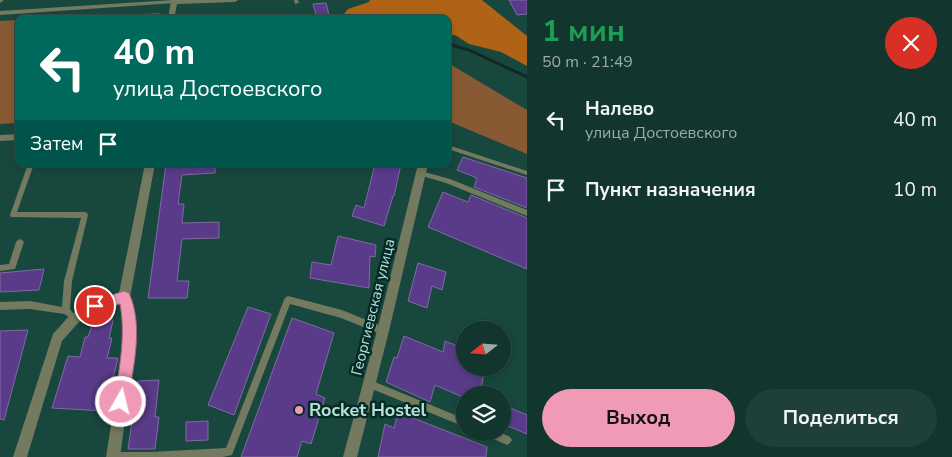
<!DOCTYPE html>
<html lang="ru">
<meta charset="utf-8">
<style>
:root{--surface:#12352e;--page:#1f403a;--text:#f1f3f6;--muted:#9cabaa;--line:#31504a;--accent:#f09ab6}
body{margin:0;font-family:"Nunito Sans",sans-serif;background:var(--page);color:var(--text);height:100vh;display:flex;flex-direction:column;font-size:19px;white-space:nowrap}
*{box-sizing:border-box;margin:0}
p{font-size:16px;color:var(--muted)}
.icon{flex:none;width:28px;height:28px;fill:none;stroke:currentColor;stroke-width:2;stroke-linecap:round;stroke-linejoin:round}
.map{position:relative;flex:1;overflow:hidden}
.sheet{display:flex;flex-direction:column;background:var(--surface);width:425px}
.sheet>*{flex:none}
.guide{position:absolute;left:15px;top:15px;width:436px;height:152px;border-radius:10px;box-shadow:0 2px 8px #0003,0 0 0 1px var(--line);background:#00695c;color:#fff;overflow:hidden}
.needle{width:32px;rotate:253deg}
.fabs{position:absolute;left:456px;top:321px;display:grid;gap:10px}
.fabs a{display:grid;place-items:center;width:55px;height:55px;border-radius:50%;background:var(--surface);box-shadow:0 2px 8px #0003,0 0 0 1px var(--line);font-size:25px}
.pin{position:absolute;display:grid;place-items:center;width:42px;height:42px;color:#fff;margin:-21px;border:2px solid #fff;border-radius:50%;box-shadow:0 1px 5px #0007}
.me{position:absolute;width:55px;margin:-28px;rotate:8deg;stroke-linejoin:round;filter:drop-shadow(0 0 4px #0008)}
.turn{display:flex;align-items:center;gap:18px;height:105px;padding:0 15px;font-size:22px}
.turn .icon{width:65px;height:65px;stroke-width:2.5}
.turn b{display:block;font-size:35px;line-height:42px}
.then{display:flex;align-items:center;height:48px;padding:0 15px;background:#0003;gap:10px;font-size:19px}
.round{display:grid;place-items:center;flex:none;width:52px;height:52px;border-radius:26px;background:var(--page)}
.head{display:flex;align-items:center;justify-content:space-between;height:85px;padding:0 15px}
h1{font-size:30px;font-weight:700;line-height:38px;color:#1e9e55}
.primary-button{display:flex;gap:10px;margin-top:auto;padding:10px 15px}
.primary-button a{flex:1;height:58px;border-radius:30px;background:var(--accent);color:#111;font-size:20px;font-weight:700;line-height:58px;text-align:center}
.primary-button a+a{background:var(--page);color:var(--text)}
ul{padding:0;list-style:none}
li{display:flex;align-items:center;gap:15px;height:70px;padding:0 15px}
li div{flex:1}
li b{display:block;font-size:19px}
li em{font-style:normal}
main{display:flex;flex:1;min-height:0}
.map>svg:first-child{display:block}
.green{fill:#885a34}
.forest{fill:#af6316}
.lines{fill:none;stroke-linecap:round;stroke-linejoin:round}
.stream{stroke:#152723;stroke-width:3}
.building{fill:#5a3b8a;stroke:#7e6ba4}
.service{fill:#737a5f;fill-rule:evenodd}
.minor{fill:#737a5f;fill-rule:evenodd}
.tertiary{fill:#737a5f;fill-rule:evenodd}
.route{fill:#f09ab6;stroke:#9c6476}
.poi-dot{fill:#f09ab6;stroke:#042b25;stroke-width:2}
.labels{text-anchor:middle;stroke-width:5;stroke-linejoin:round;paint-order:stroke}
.street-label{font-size:15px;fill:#b8e0d6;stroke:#042b25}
.near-poi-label{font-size:18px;font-weight:bold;fill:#b8e0d6;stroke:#042b25;text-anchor:start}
</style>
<main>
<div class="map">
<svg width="527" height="457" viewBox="0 0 527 457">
<rect width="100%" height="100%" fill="#18473e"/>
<path class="green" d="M160,13L163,16V19H52Z
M19,20V123L0,124V21Z
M448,63L527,110V154L448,121Z"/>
<path class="forest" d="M370,0H482L527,36V66L501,52L469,44L455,35H448V19H340L348,9L369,2Z"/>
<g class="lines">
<path class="stream" d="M448,44L469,50L527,77"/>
</g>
<path class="building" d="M509,0H527V14L517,15Z
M326,3L330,19H323L316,15L313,4Z
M463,157L527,178V208L474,187L477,178L457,170Z
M166,164H215V173L182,175L178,204H184L182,223L219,222V238L182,239L177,281H189L187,298H148Z
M375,164H401L394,196H393L384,226L352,216L356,205L364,208Z
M443,192L468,202L471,195L527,218V269L428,227Z
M338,236L376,245L375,257L370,256L369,288L310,278L312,262L331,265Z
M418,263L446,272L442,290L432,286L427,308L408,301Z
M44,269L39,290L0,292V273Z
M248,307L271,314L234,415L208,405Z
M105,314L109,315L113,321L109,338H112L107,358H118L105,411L52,408L68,356L80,357L85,337H88L94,320L101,315Z
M292,318L334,333L316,394L325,398L311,444L302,441L297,457H241Z
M28,330L4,420L0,419V331Z
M404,336L443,352L445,341L465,349V368H485L480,395H465V398L435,385L430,402L386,382L394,357L397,358Z
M159,380L155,417H159L155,449H128L138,381Z
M506,406L527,415V434L503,424Z
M398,412L487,447L486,457H378L385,424L394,428Z
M208,421V440L186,441V422Z"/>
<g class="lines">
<path class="service" d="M294,0H298L299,3L295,4Z
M448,145L527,171V175L448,149Z
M28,164H34L17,212H85L87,213L88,215L72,281L70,309L73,313L72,316L69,317L64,314L30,309L0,310V302L30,301L62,307L64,281L81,218L11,217L10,215Z
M419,171H421L450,179L527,210V216L446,183L419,175L418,173Z
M20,239L22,240L24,242L15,269L0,271V265L9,264L16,242L18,240Z
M288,296L342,310L386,328L387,331L386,334L383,335L341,318L290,304L232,455L223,457H108L110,454L113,452H150L226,448L284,300L285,298Z
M370,380L465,419V427L367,387L366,384L367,381Z
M484,432H500L510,437L512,440L510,443L507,445L485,435Z"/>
<path class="minor" d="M0,0H4L0,3Z
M173,0L175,1V3L0,15V11Z
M418,164H428L389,331L357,457H343L377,331Z"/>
<path class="tertiary" d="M171,0H238L235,2L177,4L174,19H168Z
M19,134V140L0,141V135Z
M145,164H155L130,297L135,320V347L120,457H106L123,347V320L120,303L98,310L78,323L62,341L27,457H13L53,334L70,315L91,302L119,293Z"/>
</g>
<path class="route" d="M124,291L129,293C144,326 133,368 128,402L126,407L121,409L116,407L114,402C119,369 126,337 120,304L95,312L91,310L89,306L91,302Z"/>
<circle class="poi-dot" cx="299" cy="410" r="5"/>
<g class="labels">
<g class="street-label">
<text transform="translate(373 307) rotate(-76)" y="5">Георгиевская улица</text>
</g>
<g class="near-poi-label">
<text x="309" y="416">Rocket Hostel</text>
</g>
</g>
</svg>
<div class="fabs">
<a><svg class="needle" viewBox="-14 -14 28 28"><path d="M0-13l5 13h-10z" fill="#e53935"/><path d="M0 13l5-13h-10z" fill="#9cabaa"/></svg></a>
<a><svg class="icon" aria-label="layers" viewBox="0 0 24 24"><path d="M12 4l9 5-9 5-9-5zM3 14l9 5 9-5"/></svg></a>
</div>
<div class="pin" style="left:95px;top:306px;background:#d93025"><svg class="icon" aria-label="arrive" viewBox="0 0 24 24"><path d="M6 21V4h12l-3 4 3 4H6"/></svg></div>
<svg class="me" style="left:121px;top:402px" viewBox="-20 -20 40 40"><circle r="17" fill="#f09ab6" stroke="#fff" stroke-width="3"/><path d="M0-11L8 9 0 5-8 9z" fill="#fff"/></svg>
<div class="guide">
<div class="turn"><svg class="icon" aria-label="left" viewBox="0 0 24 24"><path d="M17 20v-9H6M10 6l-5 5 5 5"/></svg><div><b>40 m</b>улица Достоевского</div></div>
<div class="then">Затем<svg class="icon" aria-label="arrive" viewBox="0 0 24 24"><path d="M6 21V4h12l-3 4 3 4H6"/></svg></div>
</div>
</div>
<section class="sheet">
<div class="head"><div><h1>1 мин</h1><p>50 m · 21:49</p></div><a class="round" style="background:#d93025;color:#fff"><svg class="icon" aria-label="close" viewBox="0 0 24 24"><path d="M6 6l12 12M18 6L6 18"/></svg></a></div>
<ul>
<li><svg class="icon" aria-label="left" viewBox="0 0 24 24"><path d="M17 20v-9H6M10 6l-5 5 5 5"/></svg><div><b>Налево</b><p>улица Достоевского</p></div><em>40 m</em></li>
<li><svg class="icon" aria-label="arrive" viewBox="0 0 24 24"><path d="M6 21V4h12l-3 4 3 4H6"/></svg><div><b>Пункт назначения</b></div><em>10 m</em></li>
</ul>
<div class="primary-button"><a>Выход</a><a>Поделиться</a></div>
</section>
</main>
